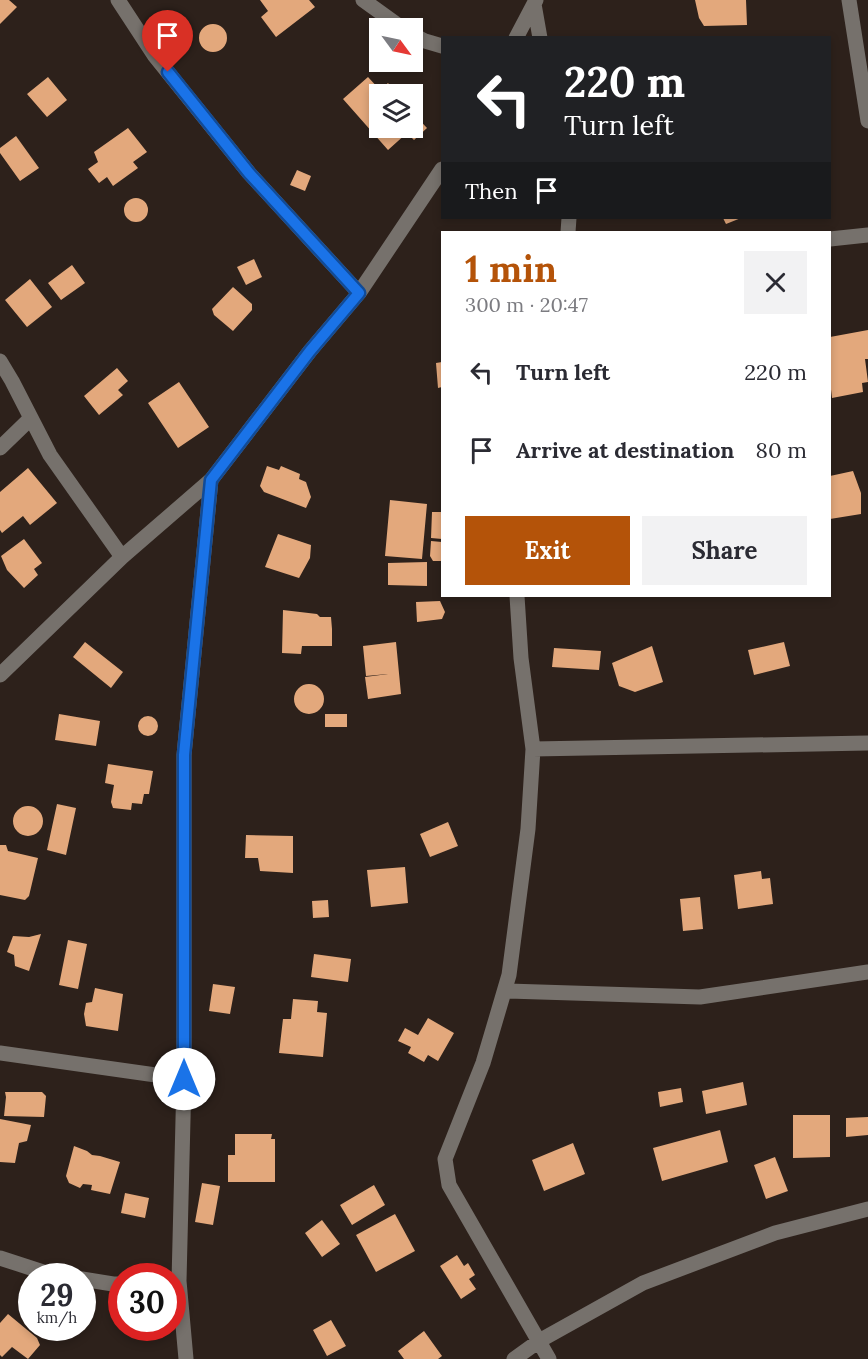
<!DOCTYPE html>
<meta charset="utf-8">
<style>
:root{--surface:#fff;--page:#f2f2f3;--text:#2b2b33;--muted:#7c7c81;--accent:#b45309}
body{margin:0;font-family:Lora,serif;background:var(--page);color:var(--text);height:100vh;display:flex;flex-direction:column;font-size:22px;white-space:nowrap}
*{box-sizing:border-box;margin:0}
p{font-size:20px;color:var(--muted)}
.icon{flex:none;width:33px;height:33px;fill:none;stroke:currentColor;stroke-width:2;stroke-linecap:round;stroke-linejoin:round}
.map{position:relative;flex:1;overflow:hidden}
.side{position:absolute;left:441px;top:231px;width:390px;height:366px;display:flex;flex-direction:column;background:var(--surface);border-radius:0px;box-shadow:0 3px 9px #0003}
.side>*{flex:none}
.banner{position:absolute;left:441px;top:36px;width:390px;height:183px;border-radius:0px;box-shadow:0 3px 9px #0003;background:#202124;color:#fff;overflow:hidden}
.needle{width:39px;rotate:123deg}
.fabs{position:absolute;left:369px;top:18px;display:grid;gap:12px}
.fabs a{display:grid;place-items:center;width:54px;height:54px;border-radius:0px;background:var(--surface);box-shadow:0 3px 9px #0003;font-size:30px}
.speed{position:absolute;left:18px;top:1263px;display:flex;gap:12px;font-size:30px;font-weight:700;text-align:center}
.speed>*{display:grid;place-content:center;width:78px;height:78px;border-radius:50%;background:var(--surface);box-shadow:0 3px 9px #0003;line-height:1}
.speed small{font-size:15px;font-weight:400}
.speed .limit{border:9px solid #d22;background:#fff;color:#111}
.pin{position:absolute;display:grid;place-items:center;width:51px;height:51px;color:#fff;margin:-62px -26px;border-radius:50% 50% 50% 0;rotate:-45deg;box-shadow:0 0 6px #0007}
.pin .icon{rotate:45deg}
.me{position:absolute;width:66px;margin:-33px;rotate:0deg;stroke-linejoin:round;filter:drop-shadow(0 0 4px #0008)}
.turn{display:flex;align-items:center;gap:21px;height:126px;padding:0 24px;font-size:27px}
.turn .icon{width:78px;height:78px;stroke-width:2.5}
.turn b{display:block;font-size:42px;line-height:51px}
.then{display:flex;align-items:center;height:57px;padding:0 24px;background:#0003;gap:12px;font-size:22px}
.round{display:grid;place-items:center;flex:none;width:63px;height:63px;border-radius:0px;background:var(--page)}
.headline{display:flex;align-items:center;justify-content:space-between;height:102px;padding:0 24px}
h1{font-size:36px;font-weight:700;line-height:45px;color:var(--accent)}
.action{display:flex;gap:12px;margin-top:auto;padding:12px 24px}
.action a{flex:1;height:69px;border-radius:0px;background:var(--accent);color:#fff;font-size:24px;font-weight:700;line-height:69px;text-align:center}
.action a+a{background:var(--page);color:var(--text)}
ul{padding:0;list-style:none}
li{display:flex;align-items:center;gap:18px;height:78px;padding:0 24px}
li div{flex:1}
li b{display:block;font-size:22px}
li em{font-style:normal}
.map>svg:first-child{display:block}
.building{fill:#e3a87c}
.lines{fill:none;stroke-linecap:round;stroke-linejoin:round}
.minor{stroke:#76716c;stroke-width:15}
.route-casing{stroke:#114b97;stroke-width:15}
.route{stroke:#1a73e8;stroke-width:10}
</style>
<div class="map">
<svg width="868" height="1359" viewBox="0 0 868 1359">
<rect width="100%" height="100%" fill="#2d211b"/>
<path class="building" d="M0,0H9L17,7L0,24Z
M260,0H309L315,7L276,37L261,17L268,11Z
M695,0H746L747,25L704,26L699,18Z
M199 38a14 14 0 1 1 28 0a14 14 0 1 1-28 0Z
M48,77L67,100L47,117L27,94Z
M368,77L380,90L388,83L397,94H380V128H412V112L427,128L414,140L407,133L388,150L343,99Z
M128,128L147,152L133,162L138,168L113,186L107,177L99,183L88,169L98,162L94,152Z
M16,136L39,168L20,181L0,153V148Z
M297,170L311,176L305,191L290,185Z
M124 210a12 12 0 1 1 24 0a12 12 0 1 1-24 0Z
M723,218H741L726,224Z
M254,259L262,277L246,285L237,267Z
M72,265L85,283L61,300L48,283Z
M30,279L52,307L27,327L5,300Z
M233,287L252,304V310L233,331L214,315L212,309Z
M868,330V359H865L868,382L862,383L863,392L832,398L830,381V337Z
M442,362V387L438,388L436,363Z
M117,368L128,381L118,390L123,395L99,415L84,396Z
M179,382L209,427L178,448L148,403Z
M267,466L279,470L281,466L300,474L299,479L306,482L311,497L306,508L264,492L260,486Z
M28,468L57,503L30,525L23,516L2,533L0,530V492Z
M853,471L861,493V514L830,519V476Z
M390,500L427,504L422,559L385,556Z
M432,512H442V539L431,538Z
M278,534L311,545L310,558L299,578L265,567Z
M24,539L42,563L34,569L38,575L24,588L7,570L1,556Z
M431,541L442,542V561H433L430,556Z
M427,562V586L388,585V563Z
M440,601L445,612L442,619L417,622L416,602Z
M283,610L317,614L320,617H331L332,629V646H302L301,654L282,653Z
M85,642L123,672L111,688L73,657Z
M396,642L401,694L368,699L365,677L388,674L366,676L363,646Z
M784,642L790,666L754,675L748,650Z
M652,646L663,682L635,692L619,686L612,663Z
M554,648L601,651L599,670L552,667Z
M294 699a15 15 0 1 1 30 0a15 15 0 1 1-30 0Z
M59,714L100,721L96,746L55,740Z
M325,714H347V727H325Z
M138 726a10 10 0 1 1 20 0a10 10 0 1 1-20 0Z
M108,764L153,771L149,794H144L142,804L132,803L131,810L113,808L111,802L114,785L105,783Z
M57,804L76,808L66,855L47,850Z
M13 821a15 15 0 1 1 30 0a15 15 0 1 1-30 0Z
M448,822L458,846L430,857L420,834Z
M246,835L293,836V873L260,871L258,858H245Z
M0,845H6L8,851L38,858L29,896L25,900L0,895Z
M405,867L408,903L371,907L367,870Z
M761,871L762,879L770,878L773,904L738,909L734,875Z
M700,897L703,929L683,931L680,899Z
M328,900L329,917L313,918L312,901Z
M41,934L29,971L15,966L14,955L7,952L13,936L29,937Z
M68,940L87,944L78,989L59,985Z
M314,954L351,959L348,982L311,977Z
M213,984L235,987L230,1014L209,1011Z
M95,988L123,994L118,1031L86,1026L84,1014L86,1003L92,1002Z
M293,999L318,1001L317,1012L327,1013L323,1057L279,1053L283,1019H291Z
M428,1018L454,1033L438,1061L428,1055L424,1062L408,1053L411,1047L398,1041L405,1028L418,1035Z
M743,1082L747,1105L706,1114L702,1091Z
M681,1088L683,1102L660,1107L658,1092Z
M5,1092H42L46,1096L44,1117L4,1116L6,1097Z
M793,1115H830V1157L793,1158Z
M868,1117V1135L846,1137V1118Z
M0,1119L31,1125L27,1141L19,1143L15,1163L0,1162Z
M720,1130L728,1162L662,1181L653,1148Z
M235,1134H272L271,1139H275V1182H228V1155H235Z
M573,1143L585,1174L544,1191L532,1160Z
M74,1146L87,1151L92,1155L100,1156L120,1162L110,1194L91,1190L92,1185L83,1184L80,1188L69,1183L66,1176Z
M775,1157L788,1191L766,1199L754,1165Z
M202,1183L220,1186L213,1225L195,1222Z
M374,1185L385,1205L352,1225L340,1205Z
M125,1193L149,1198L145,1218L121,1213Z
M395,1214L415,1251L376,1272L356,1235Z
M322,1220L340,1244L322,1257L305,1233Z
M457,1255L464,1266L468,1263L475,1275L469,1279L476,1289L461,1299L440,1266Z
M8,1314L37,1338L40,1345L28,1359L12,1347L2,1357L0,1355V1323Z
M331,1320L346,1346L327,1356L313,1330Z
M424,1331L442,1356L438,1359H404L398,1351Z"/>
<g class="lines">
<path class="minor" d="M118,0L154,55L249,173L359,293
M363,0L402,28
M849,0L868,121
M534,4L540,38
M412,34L425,41L442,46
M516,38L536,0
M568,232L569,218
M830,239L868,235
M0,361L12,381L50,455L122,557
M0,448L31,418
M517,596L521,658L533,749L528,829L509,975L483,1063L445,1159L449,1185L549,1359
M0,675L122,557L211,480L310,351L359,293L442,169
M533,749L868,743
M505,991L700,997L868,972
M0,1053L184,1079
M0,1258L43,1272L69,1276
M82,1279L113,1284H122
M186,1359L179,1281L184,1079V755L211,480
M514,1359L539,1341L643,1283L775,1233L868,1209"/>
</g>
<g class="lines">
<defs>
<path id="route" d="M168,72L249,173L359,293L310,351L211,480L184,755V1079"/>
</defs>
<use href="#route" class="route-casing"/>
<use href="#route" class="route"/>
</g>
</svg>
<div class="fabs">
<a><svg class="needle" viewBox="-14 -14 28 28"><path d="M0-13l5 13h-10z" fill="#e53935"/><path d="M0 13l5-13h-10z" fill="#7c7c81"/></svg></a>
<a><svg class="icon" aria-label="layers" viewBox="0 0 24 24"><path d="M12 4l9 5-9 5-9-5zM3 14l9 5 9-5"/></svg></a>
</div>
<div class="speed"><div>29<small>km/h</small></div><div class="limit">30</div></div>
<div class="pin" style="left:168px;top:72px;background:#d93025"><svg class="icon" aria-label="arrive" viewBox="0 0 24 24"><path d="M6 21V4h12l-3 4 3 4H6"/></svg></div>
<svg class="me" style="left:184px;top:1079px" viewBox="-20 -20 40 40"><circle r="19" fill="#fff"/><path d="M0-13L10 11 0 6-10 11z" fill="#1a73e8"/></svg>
<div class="banner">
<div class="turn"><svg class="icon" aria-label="left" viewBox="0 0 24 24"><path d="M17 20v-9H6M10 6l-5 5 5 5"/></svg><div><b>220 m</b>Turn left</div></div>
<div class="then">Then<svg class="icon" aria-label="arrive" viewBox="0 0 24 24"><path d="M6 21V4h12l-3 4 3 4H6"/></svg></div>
</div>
<section class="side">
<div class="headline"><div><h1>1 min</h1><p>300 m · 20:47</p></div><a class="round"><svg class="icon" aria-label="close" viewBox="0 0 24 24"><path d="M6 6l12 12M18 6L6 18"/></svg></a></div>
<ul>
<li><svg class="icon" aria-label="left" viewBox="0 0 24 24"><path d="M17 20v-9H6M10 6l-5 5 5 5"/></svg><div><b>Turn left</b></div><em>220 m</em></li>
<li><svg class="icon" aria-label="arrive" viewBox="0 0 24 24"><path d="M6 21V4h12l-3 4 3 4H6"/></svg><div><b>Arrive at destination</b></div><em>80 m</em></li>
</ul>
<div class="action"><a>Exit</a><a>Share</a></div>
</section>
</div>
